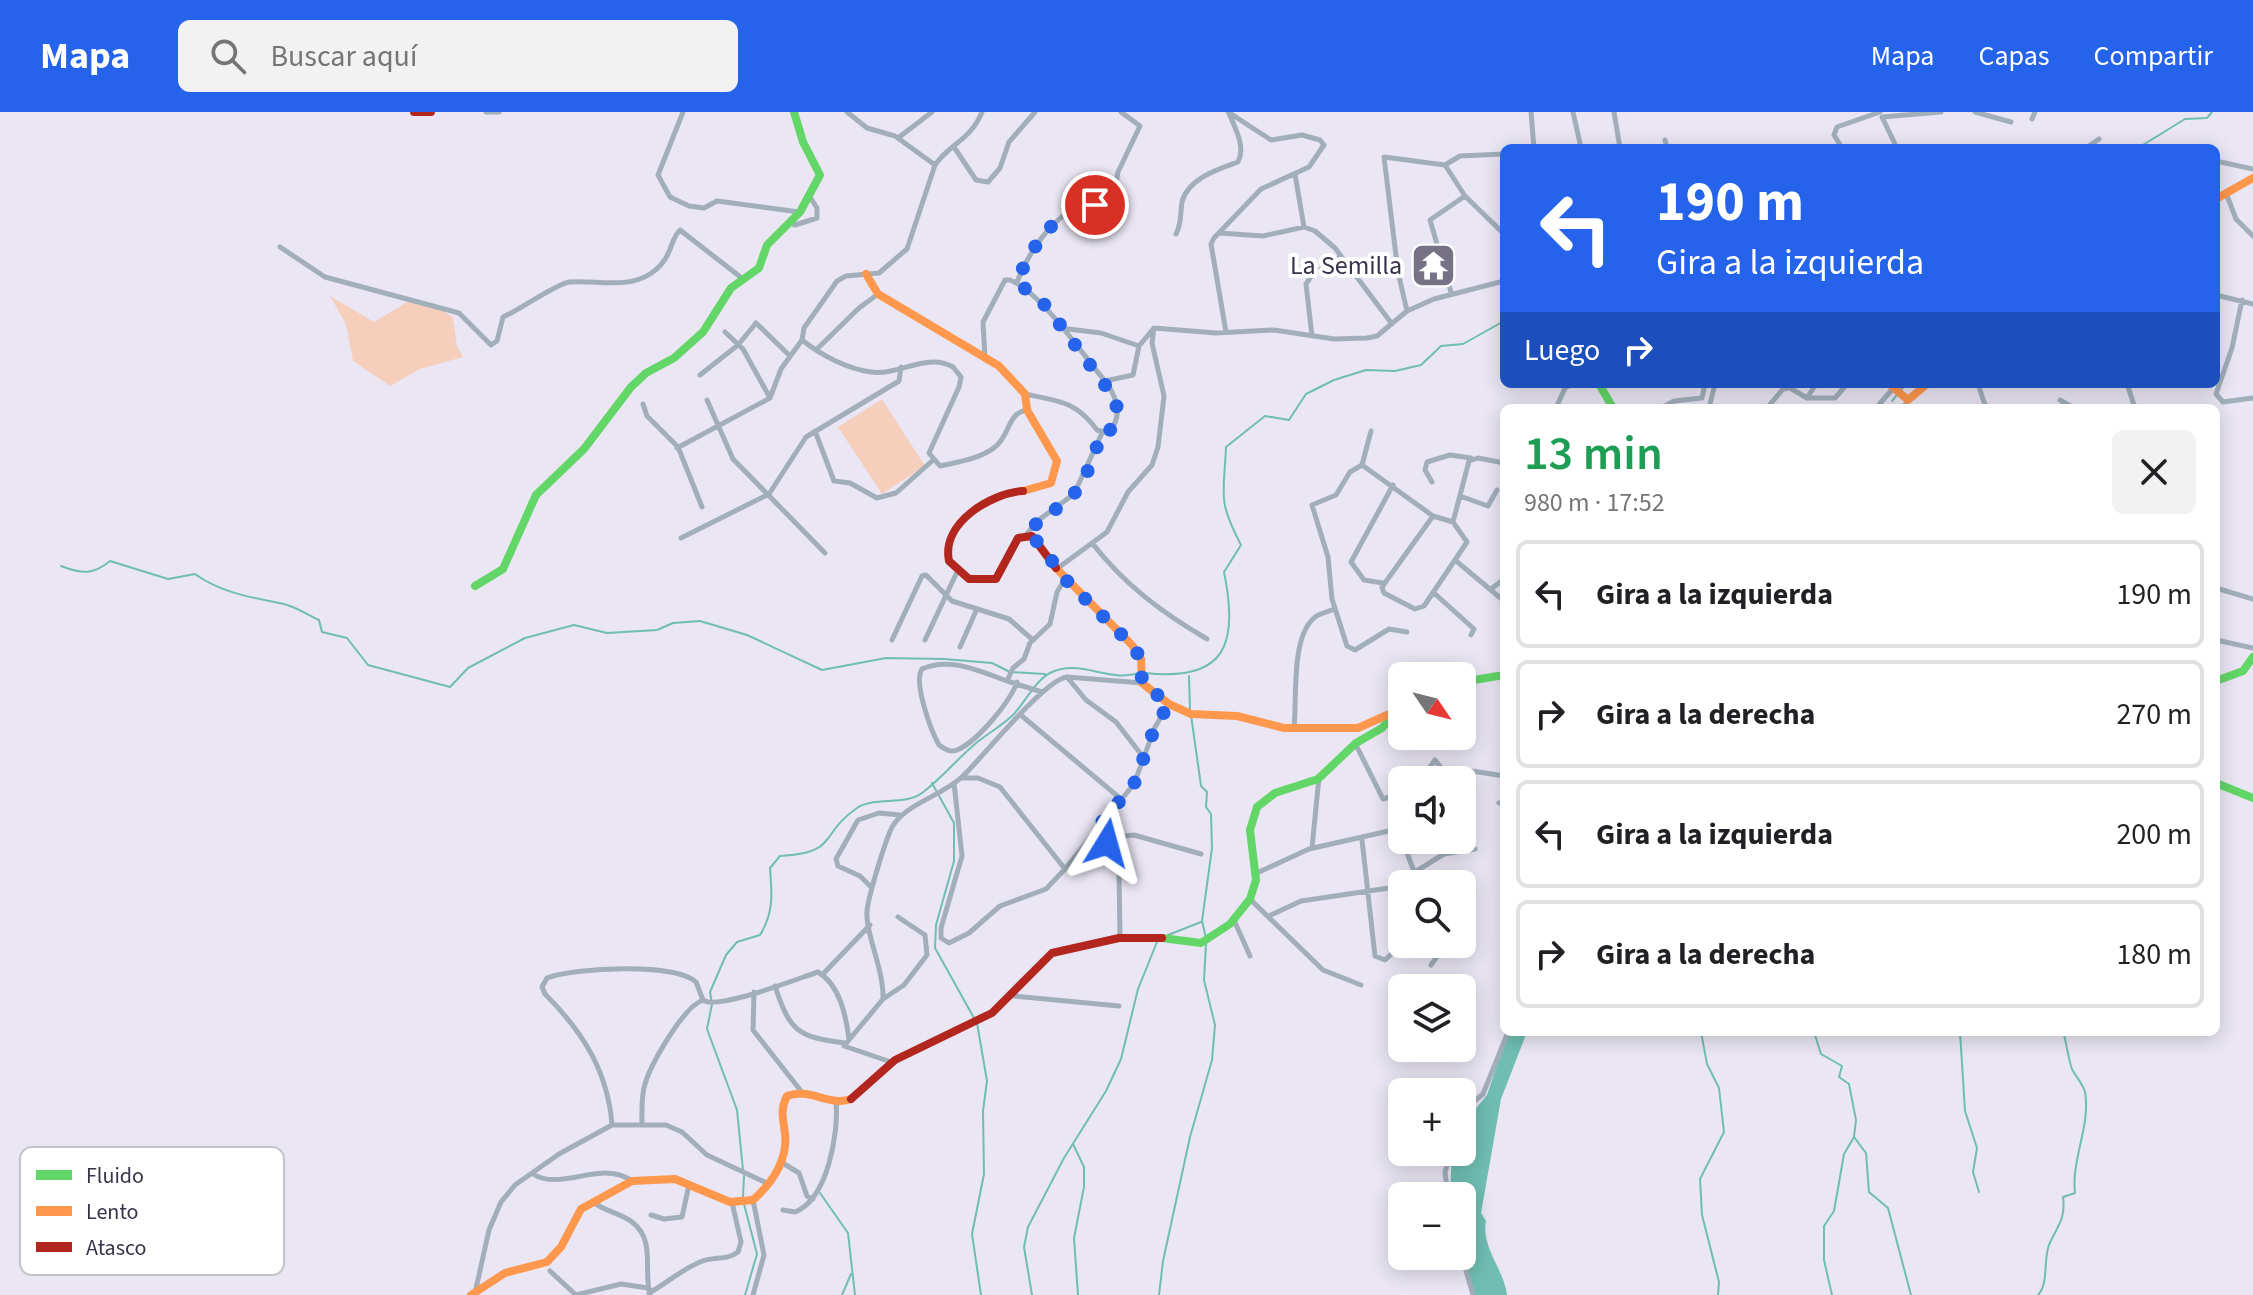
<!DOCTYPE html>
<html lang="es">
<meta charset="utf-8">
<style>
:root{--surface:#fff;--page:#f2f2f2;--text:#202124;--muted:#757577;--line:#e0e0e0;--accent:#2563eb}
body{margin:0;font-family:"Source Sans 3",sans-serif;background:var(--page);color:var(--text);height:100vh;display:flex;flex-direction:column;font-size:30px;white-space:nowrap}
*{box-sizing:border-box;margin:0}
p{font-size:26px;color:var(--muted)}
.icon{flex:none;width:44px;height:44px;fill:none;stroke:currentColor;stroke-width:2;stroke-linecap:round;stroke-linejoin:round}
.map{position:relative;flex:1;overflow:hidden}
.panel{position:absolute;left:1500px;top:292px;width:720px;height:632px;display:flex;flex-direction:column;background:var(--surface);border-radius:12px;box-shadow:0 4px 20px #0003}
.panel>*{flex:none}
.banner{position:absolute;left:1500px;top:32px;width:720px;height:244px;border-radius:12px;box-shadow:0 4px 20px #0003;background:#2563eb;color:#fff;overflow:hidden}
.needle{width:52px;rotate:125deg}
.fabs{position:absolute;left:1388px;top:550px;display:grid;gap:16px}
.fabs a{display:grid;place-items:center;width:88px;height:88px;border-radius:12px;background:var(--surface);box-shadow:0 4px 20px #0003;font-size:40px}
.pin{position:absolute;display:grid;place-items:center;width:68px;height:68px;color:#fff;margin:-34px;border:4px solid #fff;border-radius:50%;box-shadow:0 2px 8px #0007}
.me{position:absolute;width:88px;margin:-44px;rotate:8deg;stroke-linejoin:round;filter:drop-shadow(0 0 6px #0008)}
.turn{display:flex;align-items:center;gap:28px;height:168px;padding:0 24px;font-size:36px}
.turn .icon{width:104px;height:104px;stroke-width:2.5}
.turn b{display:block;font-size:56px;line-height:68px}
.then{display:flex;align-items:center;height:76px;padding:0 24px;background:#0003;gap:16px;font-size:30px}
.round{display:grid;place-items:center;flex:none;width:84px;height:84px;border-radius:12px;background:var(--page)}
.headline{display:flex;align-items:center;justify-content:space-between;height:136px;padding:0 24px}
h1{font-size:48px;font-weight:600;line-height:60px;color:#1e9e55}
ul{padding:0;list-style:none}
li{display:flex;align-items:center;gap:24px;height:108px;margin:0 16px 12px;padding:0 8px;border:4px solid var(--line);border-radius:12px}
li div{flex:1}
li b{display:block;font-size:30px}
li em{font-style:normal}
header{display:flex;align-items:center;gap:48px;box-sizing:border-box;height:112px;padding:0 40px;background:var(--accent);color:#fff}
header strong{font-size:38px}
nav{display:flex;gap:44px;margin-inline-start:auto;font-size:28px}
.search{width:560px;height:72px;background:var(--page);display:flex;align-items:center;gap:20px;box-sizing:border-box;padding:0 28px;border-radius:12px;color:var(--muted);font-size:30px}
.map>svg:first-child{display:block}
.green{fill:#f5cfbc}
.water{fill:#70beb2}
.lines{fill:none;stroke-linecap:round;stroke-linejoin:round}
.stream{stroke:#70beb2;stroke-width:2}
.street{stroke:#a2afbb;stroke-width:5}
.fast{stroke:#63d668;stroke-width:8}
.slow{stroke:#ff974d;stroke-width:8}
.jam{stroke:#b3261e;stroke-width:8}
.route{stroke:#2563eb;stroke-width:14;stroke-dasharray:0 25.2}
.labels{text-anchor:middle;stroke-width:8;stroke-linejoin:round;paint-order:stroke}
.poi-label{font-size:26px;fill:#39324b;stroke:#fff;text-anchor:end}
.key{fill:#fff;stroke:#c4c2c9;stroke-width:2}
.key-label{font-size:22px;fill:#39324b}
</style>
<header>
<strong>Mapa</strong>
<div class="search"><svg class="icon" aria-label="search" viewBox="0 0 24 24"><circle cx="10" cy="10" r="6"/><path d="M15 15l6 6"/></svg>Buscar aquí</div>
<nav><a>Mapa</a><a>Capas</a><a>Compartir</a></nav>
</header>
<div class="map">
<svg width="2253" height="1183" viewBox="0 0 2253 1183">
<rect width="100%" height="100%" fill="#eae6f4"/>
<path class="green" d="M330,184L374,210L409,189L436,193L453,206L457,234L463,245L420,257L390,274L353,249L346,212Z
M882,287L925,354L882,382L838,315Z"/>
<path class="water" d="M1508,920H1527L1501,987L1481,1101L1486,1109C1481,1136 1504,1157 1507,1183H1473L1462,1144V1084H1450L1452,1040H1462V1013L1487,983Z"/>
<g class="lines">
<path class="stream" d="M2138,36L2185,7L2207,6L2212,0
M1892,289L1906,272
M61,454C82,462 93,463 110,449L168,467L195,462C221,481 254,486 284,492C296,495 308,503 319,508L322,520L347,526L368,553L450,575L468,556L525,526L574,513L607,521L657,518L673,511L700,509L747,523L822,558L886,546L944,547L992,551L1010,560L1045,562
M1145,561C1226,570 1239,532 1224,460L1241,433C1217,387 1224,384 1226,335L1265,304L1289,308L1306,282L1334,268L1366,258L1395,259L1421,253L1441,234L1463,232L1504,209
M1189,564L1190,597
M1191,603L1201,674L1207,680L1206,695L1211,702L1212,736L1202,809L1206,826
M932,671L954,711V749L936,813L935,836L974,906
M1168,823L1201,810
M977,911L987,969L983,999L984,1062L972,1122L981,1183
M1701,920L1707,952L1719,976L1724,1020L1700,1067L1702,1103L1719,1170L1718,1183
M1814,920L1821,942L1842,954L1839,965L1849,972L1856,1008L1854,1025L1866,1041L1869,1080L1888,1096L1911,1183
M1960,920L1965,999L1977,1036L1973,1060L1979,1080
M1073,1032L1084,1055V1075L1074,1126L1078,1183
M743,1058L737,998L707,917L712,892L710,880L726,843L737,830L760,823C774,800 772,782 770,756L780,744C839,741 819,722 857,696C875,684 904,694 922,681C942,666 956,648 975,632C988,621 1002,614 1014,602C1025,590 1036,568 1050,561C1080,546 1108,571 1139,561
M820,1081L848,1121L855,1183
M743,1085L744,1064
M744,1092L757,1142L745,1183
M842,1183L851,1162
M1032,1183L1024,1135L1028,1115L1064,1046L1106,979L1121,947L1138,877L1157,830
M1159,1183L1163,1149L1190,1025L1212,948L1215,913L1204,868L1206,832
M1832,1183L1824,1148V1114L1834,1099L1844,1042L1854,1025
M2038,1183C2049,1171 2043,1149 2049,1133C2057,1114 2066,1108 2063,1085L2075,1081C2071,1048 2091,1013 2085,980C2083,972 2076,965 2072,957C2068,946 2067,932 2063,920"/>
<path class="street" d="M486,0H499
M683,0L658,63L670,85L689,94L704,96L717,89L799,100
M847,0L867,16L895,24L935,53
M1531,0L1534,36
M1573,0L1581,36
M1614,0L1620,36
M1975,0L2011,10
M1882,5L1941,0
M1882,5L1897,36
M2032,7L2035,0
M898,26L932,0
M1665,28L1667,36
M954,35L976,68L988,70L1000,56L1009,30L1035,0
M1842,36L1834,23L1837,15L1880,0
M2031,36H2039
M2086,36L2099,27
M2180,36H2193
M2216,49L2253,57
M1445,53L1465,84L1504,122
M1295,62L1304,115
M2226,81L2236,107L2253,124
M790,110L795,113L817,106V96L810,85
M1219,121L1263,124L1304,115L1315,119L1335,136L1392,212
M1176,122C1182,111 1180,102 1182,90C1188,66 1219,57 1238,50C1246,34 1235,17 1229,1
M280,135L325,165L459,201L491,233L497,229L503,205C519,198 558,171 569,170C596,168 627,177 650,162C674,146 669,128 680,118L743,167
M1017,170C1028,142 1051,105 1081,94C1092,90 1103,97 1112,94L1118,60L1140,14L1121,0
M1451,180L1430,108L1465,84
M2216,183L2253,192
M2242,188L2232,236L2216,282L2223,290L2253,286
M1407,199L1398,160L1384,45L1445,53L1460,44L1504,42
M1060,216L1101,221L1139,234
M725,220L743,237L770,286
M1226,220L1211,132L1214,126L1261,77L1309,55L1324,33L1320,28L1302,23L1271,28L1228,0
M1312,224L1306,172L1312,163L1341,144
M802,228C821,243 847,257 871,260C899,264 926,240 953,255L961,265L959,275L929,341L940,354C958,350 980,347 995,335C1010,324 1007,301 1027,298
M816,238L859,196L878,182
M985,247L983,210L1005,168H1010C1042,181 1081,241 1105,269
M700,263L738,233L756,211L789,243
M1978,272L1986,296
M2127,272L2135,296
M1025,282C1058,289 1076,289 1097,318L1108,321C1124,304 1117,285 1105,269L1133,263L1139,234L1154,216L1216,221L1274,218L1334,227L1367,226L1377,224L1407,199L1434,187L1504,169
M1807,286L1816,272
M707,288L733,347L825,441
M2060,288L2074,296
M643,292L647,304L678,335L702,395
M1556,296L1565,276L1572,272
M1661,296L1674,289L1702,286L1705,272
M1709,296L1715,272
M1767,296L1783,277L1790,276L1807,286H1835L1847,272
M1876,296L1897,272
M1903,296L1908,288
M815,319L834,369L850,371L877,386L896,381L932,349
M677,336L770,286L781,257L802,228L804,216L837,169L846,164L879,161L907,137L935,53C950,31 970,29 982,0
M1362,353L1371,319
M1432,370L1425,358L1427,350L1450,343L1471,346
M1460,384L1488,394L1497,378
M1433,404L1382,475L1384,481L1415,497L1424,494L1467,430L1453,410L1469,349L1478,346L1504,351
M1027,422L1036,410L1074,382L1102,321
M681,426L769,382L806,325L899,269L901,255
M1092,431C1125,473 1161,500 1207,527
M1455,448L1504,489
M1058,456L1107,420L1128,380L1152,353L1158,335L1164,284L1152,231L1154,216
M1383,471L1364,468L1351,450L1393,373
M2216,476L2253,487
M1491,477L1503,468
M1434,481L1474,517L1471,523
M1407,520L1389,517L1355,538L1347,534L1332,487L1328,445L1312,393L1336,383L1350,360L1362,353L1433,404L1453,410
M892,528L922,464L926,463L952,489L1009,507L1033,528
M925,528L957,460
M2216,528L2253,536
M960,535L976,499
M1067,565L1086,588L1116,610L1144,646
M1007,569C982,560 949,544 922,557C913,570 931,619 939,633C945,637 950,641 957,638C977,630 1010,590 1017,570
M1042,580L1007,569L1013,556L1024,547L1030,531L1050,512L1057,480L1065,467
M1022,604L1121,687
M1294,616C1297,588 1291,527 1313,507C1318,501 1328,500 1335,497
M1355,631L1383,687L1402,681
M961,666H978L1000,675L1065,757
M1421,668L1435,648L1451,668
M954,671L962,744L941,816V826L949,831L969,821L1000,794L1046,777L1065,757L1134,672L1155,615L1169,592
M1462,683L1468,696L1462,701
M1465,689L1472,659L1504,664
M1499,691L1504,690
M1097,716L1119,760L1120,826
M1105,726L1134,723L1201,742
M1362,728L1375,844L1385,848L1402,832
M1402,728L1415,762
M1439,728L1444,742
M1312,736L1319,665
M1257,761L1309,737L1402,716
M872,776L860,764L838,754L836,747L858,708L879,701L900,703
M1250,787L1323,858L1361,873
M1271,803L1301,789L1389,776L1444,742L1475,737
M1234,808L1250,844
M1431,853L1446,832
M823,862L870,813
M775,874C790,920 798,925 845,931
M754,880L753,918L801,979
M1014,884L1119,894
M883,887C884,857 865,821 867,799C868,786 887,721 894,712C910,690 942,684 963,664C984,644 1044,568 1067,565L1142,571
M703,888C716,899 799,866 818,860C840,873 846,904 849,927
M891,950L844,934L883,887L904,873L927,843L925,823L898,805
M1462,1004L1464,998L1483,982L1508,920
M612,1013C608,959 582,919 545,882L542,875L547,866C574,856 674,850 696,870L703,888C683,895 651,952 645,972C641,985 642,998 642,1011
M781,1050L799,1061L807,1084L813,1087
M533,1062C561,1080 603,1047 632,1069
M1448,1084L1445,1060L1451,1040
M593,1090C604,1099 620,1101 632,1110C656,1128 643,1158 650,1182
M783,1098L795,1100C828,1087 839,1020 836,989
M651,1103L664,1107L682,1105L689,1073
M1462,1144L1473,1183
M550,1159L576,1183L621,1172L648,1176
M475,1181L489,1118L501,1090L515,1073L559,1042L612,1013H666L682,1020L707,1043L769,1072
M649,1181C667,1171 681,1158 700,1150C714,1144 726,1149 738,1140L741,1130L732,1090
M753,1183L764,1143L753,1088"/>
<path class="fast" d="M1599,272L1613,296
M475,474L503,457L536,383L584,337L631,275L646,261L674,246L703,220L731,176L759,156L767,133L800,100L820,63L803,30L794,0
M2216,569L2243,559L2253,545
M1462,570L1504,563
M2216,671L2253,686
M1162,826L1201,831L1230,812L1250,787L1256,768L1250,718L1257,695L1275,681L1318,667L1356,631L1382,616L1402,594"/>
<path class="slow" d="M2216,87L2253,66
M866,162L878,182L999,254L1025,282L1027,298L1057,349L1051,371L1023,379
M1889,272L1908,288L1927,272
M1056,456L1132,533L1141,547L1142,571L1169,592L1191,602L1237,604L1284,616H1358L1396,599
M471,1183L505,1161L547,1150L561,1135L581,1097L632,1069L675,1067L730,1090L753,1088C772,1071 788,1048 785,1021C783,1007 780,997 787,984C810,975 829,995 851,987"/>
<path class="jam" d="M414,0H431
M1023,379C991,381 941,411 949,449L969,467H996L1018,426L1032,424L1056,456
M851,987L895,948L992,901L1052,841L1119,826H1162"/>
</g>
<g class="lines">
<path class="route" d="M1095,93C1057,93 1029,139 1017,170L1046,194L1117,289L1115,311L1108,321H1102C1094,341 1087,369 1071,385C1056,399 1039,406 1027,422L1039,431L1065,467L1132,533L1141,547L1142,571L1169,592L1155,615L1134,672L1097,716L1107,731"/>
</g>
<defs>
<symbol id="temple-square" viewBox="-11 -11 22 22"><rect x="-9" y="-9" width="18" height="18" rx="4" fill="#777186" stroke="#fff"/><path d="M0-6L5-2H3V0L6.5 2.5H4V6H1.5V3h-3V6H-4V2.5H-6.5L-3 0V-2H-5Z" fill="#fff"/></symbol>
</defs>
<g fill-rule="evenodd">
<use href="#temple-square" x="1408" y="128" width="51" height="51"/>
</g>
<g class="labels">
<g class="poi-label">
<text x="1402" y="162">La Semilla</text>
</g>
</g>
<rect x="20" y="1035" width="264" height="128" rx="12" class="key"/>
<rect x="36" y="1058" width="36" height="10" fill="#63d668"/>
<rect x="36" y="1094" width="36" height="10" fill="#ff974d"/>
<rect x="36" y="1130" width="36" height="10" fill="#b3261e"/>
<g class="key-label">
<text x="86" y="1071">Fluido</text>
<text x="86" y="1107">Lento</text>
<text x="86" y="1143">Atasco</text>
</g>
</svg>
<div class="fabs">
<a><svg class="needle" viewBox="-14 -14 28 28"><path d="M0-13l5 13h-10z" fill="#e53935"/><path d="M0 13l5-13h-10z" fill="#757577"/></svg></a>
<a><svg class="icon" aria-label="sound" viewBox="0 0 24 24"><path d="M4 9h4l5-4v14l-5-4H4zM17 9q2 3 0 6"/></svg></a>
<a><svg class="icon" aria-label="search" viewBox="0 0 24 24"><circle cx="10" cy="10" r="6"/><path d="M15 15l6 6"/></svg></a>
<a><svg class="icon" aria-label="layers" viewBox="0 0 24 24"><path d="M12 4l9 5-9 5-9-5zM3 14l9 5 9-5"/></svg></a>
<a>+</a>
<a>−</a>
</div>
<div class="pin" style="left:1095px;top:93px;background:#d93025"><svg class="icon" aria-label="arrive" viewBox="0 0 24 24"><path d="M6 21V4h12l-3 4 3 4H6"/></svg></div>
<svg class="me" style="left:1107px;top:731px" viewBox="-20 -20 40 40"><path d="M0-17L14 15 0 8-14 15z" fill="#2563eb" stroke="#fff" stroke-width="4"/></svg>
<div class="banner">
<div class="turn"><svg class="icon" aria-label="left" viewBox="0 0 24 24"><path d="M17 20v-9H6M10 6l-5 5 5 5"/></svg><div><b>190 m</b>Gira a la izquierda</div></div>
<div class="then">Luego<svg class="icon" aria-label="right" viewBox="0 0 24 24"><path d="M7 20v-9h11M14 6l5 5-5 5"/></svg></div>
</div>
<section class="panel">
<div class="headline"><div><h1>13 min</h1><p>980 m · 17:52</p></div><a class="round"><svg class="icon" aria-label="close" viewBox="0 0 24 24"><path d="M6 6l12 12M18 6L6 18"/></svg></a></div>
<ul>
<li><svg class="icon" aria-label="left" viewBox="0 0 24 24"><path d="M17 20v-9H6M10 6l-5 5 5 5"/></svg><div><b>Gira a la izquierda</b></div><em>190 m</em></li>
<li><svg class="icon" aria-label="right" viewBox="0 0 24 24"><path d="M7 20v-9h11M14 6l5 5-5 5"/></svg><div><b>Gira a la derecha</b></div><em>270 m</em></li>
<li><svg class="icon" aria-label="left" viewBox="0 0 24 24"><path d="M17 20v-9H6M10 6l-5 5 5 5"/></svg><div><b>Gira a la izquierda</b></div><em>200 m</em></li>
<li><svg class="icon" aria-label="right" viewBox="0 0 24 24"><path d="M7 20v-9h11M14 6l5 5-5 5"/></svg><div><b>Gira a la derecha</b></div><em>180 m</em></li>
</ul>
</section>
</div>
